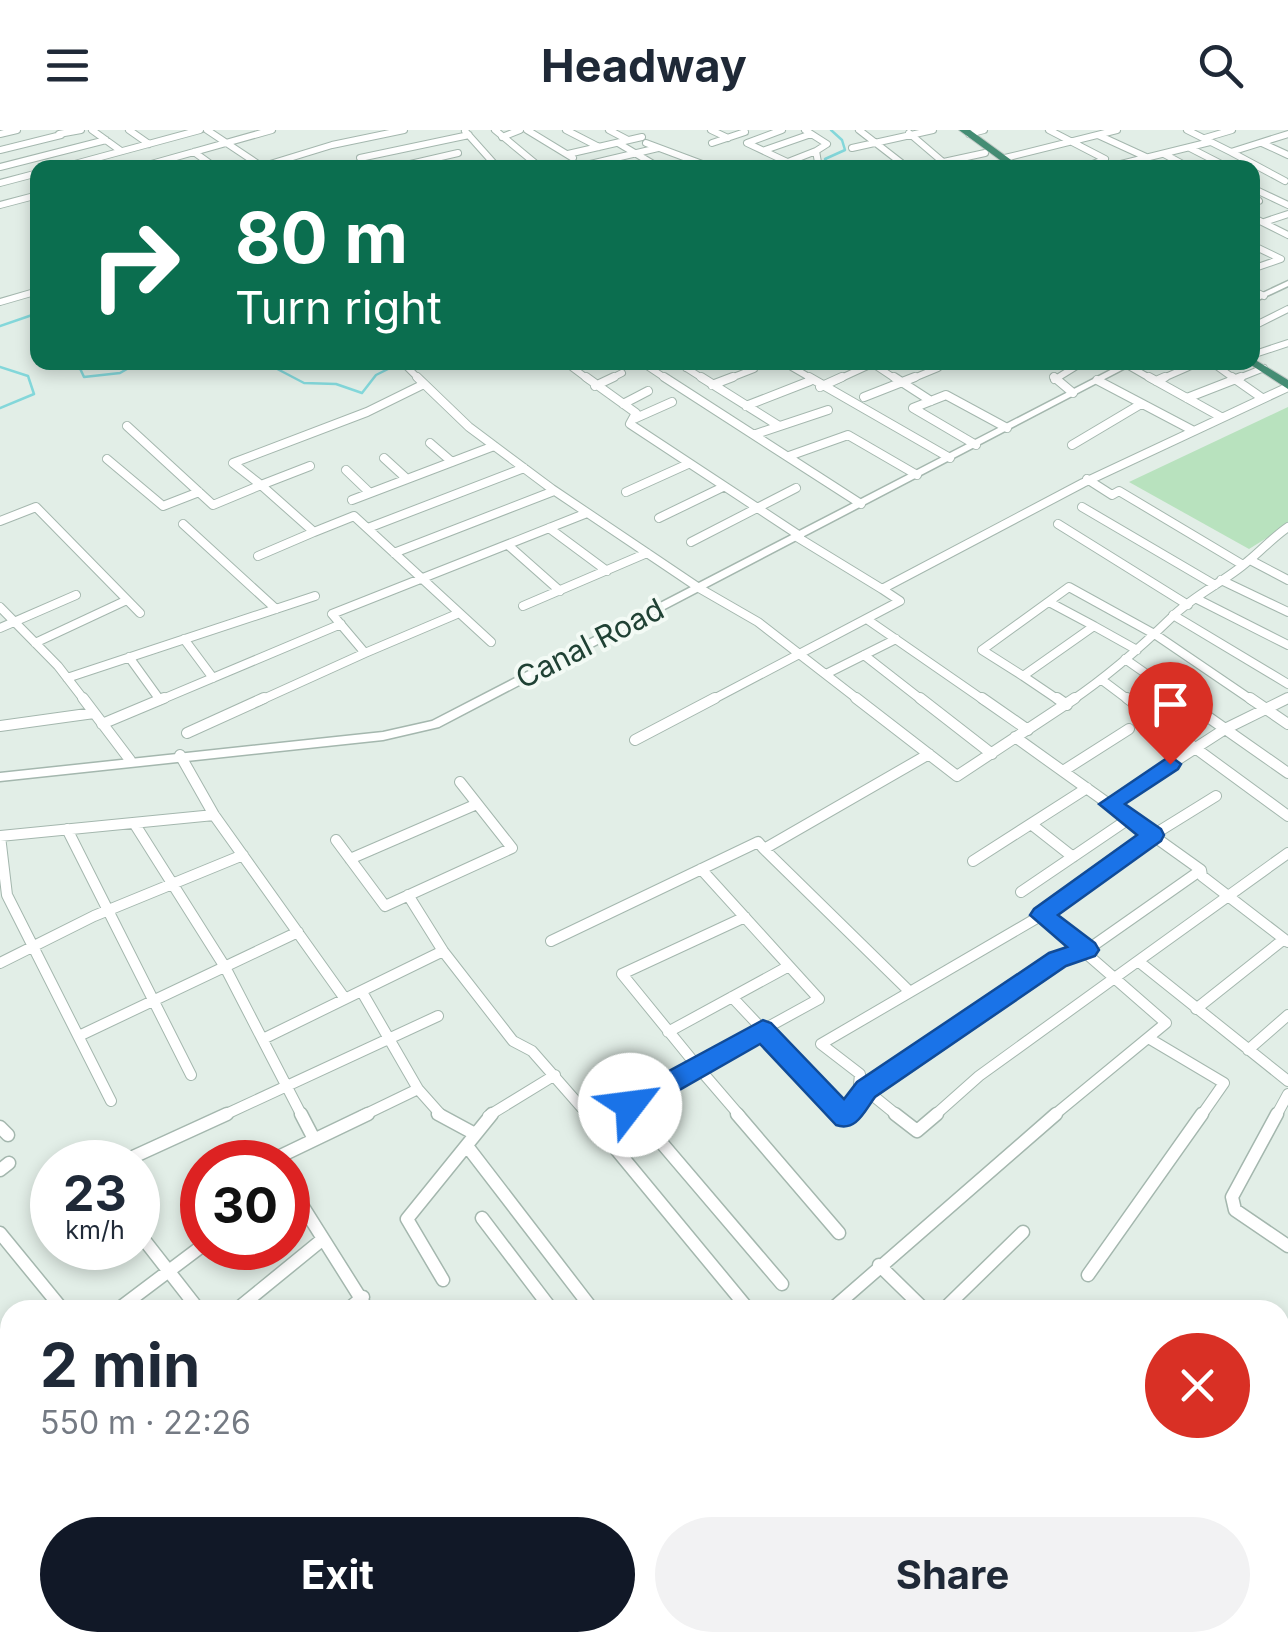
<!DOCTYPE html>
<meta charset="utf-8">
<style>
:root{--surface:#fff;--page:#f2f2f3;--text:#1f2937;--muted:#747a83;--accent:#111827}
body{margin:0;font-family:Inter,sans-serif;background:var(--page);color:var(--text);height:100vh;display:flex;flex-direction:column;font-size:38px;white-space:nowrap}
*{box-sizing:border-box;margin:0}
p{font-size:32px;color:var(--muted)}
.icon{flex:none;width:55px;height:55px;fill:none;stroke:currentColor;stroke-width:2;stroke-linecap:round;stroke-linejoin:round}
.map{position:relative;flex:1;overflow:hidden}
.sheet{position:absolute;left:0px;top:1170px;width:1290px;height:352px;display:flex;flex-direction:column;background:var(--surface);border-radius:30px 30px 0 0;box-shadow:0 5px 15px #0003}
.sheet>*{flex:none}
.banner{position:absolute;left:30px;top:30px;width:1230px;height:210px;border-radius:20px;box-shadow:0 5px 15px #0003;background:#0b6e4f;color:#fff;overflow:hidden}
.speed{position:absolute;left:30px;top:1010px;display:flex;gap:20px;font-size:50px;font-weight:700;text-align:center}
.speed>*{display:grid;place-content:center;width:130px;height:130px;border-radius:50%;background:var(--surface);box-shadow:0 5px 15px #0003;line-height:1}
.speed small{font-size:25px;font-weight:400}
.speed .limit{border:15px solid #d22;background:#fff;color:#111}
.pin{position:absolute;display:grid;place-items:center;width:85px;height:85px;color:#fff;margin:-102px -42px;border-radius:50% 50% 50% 0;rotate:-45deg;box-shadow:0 0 10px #0007}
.pin .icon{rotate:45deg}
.me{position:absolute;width:110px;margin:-55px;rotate:60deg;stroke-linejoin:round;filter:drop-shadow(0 0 8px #0008)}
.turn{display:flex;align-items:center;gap:35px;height:210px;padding:0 40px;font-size:45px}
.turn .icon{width:130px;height:130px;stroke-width:2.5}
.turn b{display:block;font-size:70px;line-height:85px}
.round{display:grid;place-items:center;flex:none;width:105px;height:105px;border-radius:52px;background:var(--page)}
.headline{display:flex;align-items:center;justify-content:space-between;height:170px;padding:0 40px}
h1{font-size:60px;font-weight:700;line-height:75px}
.primary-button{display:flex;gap:20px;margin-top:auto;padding:20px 40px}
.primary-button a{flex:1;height:115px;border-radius:60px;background:var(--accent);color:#fff;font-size:40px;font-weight:700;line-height:115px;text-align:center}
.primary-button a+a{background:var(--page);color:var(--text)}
header{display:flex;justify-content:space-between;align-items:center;height:130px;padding:0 40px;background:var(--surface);font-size:45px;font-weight:700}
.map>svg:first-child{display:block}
.green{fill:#b8e2be}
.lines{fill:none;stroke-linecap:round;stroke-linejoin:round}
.stream-far1{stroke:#83d7da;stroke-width:2.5}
.stream{stroke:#83d7da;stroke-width:5}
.minor-far3-casing{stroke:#a4b7ae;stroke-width:8}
.minor-far2-casing{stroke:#a4b7ae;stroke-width:10}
.minor-far1-casing{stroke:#a4b7ae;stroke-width:12}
.minor-casing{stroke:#a4b7ae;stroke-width:15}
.tertiary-casing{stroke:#a4b7ae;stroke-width:3}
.trunk-casing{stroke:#c0cac6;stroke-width:2}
.minor-far3{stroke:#fff;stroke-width:6}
.minor-far2{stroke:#fff;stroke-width:8}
.minor-far1{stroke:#fff;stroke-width:10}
.minor{stroke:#fff;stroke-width:12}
.tertiary{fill:#fff;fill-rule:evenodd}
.trunk{fill:#448d74;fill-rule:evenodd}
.route{fill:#1a73e8;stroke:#114b97;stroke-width:2.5}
.labels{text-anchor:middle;stroke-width:8;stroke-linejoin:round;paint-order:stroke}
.street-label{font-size:30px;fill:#1f4134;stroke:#f3faf5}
</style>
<header><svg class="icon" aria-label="menu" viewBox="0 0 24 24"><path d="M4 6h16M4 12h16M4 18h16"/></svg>Headway<svg class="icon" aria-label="search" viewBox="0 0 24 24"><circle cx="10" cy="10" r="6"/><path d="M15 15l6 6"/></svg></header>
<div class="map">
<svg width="1288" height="1522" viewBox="0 0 1288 1522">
<rect width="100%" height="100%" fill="#e2eee7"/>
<path class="green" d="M1288,277V395L1249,419L1129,352Z"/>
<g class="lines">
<path class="stream-far1" d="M830,38L825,29L845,20L842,10L831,0
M0,196L38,183
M77,232L84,247L120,243L139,232
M264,232L304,253L336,254L362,263L376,245L402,232
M0,237L28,246L34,264L0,278"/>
<path class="stream" d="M0,1250L10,1245
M399,1512V1522
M1232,1512L1243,1522
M1145,1522L1148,1512"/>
<defs>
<path id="minor-far3" d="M92,0L121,21
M129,0L149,14
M207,0L261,36
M495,0L541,38
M527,0L573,28
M566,0L599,17
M609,0L628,10
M711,0L728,8
M782,0L747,13L800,38
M805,0L827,14L816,21L819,38
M859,0L908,38
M1049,0L1105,29
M1187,0L1231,22L1288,4
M465,1L498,38
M909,3L950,38
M0,4L17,0
M59,4L81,0
M969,4L984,0
M1098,5L1146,27
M502,7L520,0
M1205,8L1232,0
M618,13L660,38
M646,13L713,38
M712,13L745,2
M1262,13L1288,25
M852,18L933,0
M1190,18L1229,38
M0,20L61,5
M765,20L811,4
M194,22L216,38
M1231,22L1285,51
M568,24L642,7
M1164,24L1190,38
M360,28L469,5
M1005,28L1117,0
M788,32L816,21
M1121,34L1210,12
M582,36L658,18
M0,37L106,10
M60,38L200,0
M137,38L272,0
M257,38L332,15L404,0
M393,38L458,23
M916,38L985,23
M1082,38L1098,32L1108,38
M0,53L38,43
M1252,58L1288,75
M1252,73L1259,71
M0,75L38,65
M1252,87L1288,105
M1264,92L1288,84
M1252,115L1281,129L1252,139
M1252,160L1264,166
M0,172L38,161
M1252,197L1288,179
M1258,223L1288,213
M402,232L420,250
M565,232L589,250
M641,232L668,250
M677,232L705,250
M783,232L814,250
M870,232L897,250
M1211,232L1236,250
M1127,235L1153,250
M686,238L700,232
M608,250L622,243
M726,250L754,239
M837,250L874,233
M909,250L938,238
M1054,250L1083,232
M1159,250L1200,232
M1234,250L1264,238"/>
<path id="minor-far2" d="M417,247L469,297L552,359L699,458L758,492L860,571
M586,247L636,283L630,294L800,406
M664,247L861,374
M701,247L779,296
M809,247L950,328
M894,247L931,271
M1054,247L1073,263
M1149,247L1221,287
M1232,247L1262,268
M1097,250L1192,300
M1156,251L1165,247
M712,255L733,247
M595,256L614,247
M820,257L842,247
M864,267L915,247
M1187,268L1241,247
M623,274L648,261
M746,276L810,251
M636,288L672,272
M127,296L213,375L261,355L233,333L367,282L424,254
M756,304L828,280
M430,313L452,332
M976,315L913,278L946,265L1007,298
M1072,315L1141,274
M789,326L848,305L917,345
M384,328L407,349
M107,329L163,376L199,362
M310,336L261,355L314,402L354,386L491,512
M346,340L370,363
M1087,349L1112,365L1119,361L1243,435
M626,362L688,334
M352,370L494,316
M1082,377L1215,455
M659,388L723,357
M0,391L36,377L140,483
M183,394L276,479
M1058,394L1188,475
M368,398L524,338
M549,398L607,441
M797,407L882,459L1083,353L1288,257
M691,412L796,358
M508,415L560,461
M394,423L554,361
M258,426L314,402
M1250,430L1288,450
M1221,450L1288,482
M1197,469L1288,515
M1049,472L1094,496
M523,476L647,423
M0,477L58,536L85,571
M457,484L365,523L332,484L587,383
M1173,485L1288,554
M868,490L985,571
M0,498L76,465
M184,509L213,548
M35,513L127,470
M864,525L923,571
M129,527L160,570
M1125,529L1185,571
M826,544L896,509
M1023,546L982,520L1069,457L1156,505L1253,571
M67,548L315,466
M1102,550L1130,571
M158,571L341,494
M259,571L365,523
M710,571L900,471L882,459
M1060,571L1023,546L1094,496L1137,520
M1071,571C1108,546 1140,518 1172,487C1194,465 1224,452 1247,432C1262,420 1272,408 1288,397
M1283,571L1288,568"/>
<path id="minor-far1" d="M83,568L130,630
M856,568L957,646L1075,568
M920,568L992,624
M982,568L1028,600
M1057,568L1067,575
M1127,568L1288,686
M1181,568L1288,643
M1250,568L1288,594
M102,594L164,568
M0,596L94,583
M187,603L264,568
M1015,607L1201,740L1202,746L1288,812
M635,610L715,568
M180,625L214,685L343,866
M1063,641L1129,599
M1109,674L1225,599L1288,568
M134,693L225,837L302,986
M1031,694L1073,727
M67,699L191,945
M0,706L7,765L111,971
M0,706L214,685
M336,710L385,776L512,718L460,652
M1288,723L1138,831L1288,951
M350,729L477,674
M973,731L1087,658
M1021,762L1130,688
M408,765L443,821L513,911L532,921L589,986
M551,811L758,712L764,719
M0,833L94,786L243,725
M909,861L764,719L929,624
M362,862L418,959L442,986
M732,867L844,986
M1196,879L1284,809
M668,902L789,836L701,739
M81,905L298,802
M263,909L443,821
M1150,909L1224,953L1201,986
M1248,920L1288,885
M222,986L438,886
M362,986L418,959
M488,986L555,945
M639,986L630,975L697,936L622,844L745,787
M740,986L697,936L819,869L789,836
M846,986L866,960L859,955L860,944L821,914L1042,785
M898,986L866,960L1057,830L1087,820L1201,740
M934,986L979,946L1138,831
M1053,986L1166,893L1042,785L1153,705L1216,666
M1276,986L1288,964"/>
<path id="minor" d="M301,984L314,1009
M438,984L475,1004
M587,984L749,1180
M637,984L782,1154
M737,984L839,1103
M842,984L845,987L848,984
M895,984L917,1001L937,984
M1277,984L1232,1067L1235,1080L1288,1116
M0,997L8,1005
M467,1016L593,1180
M122,1032L227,984
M268,1032L368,984
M0,1040L9,1033
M288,1053L368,1180
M482,1088L552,1180
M138,1102L199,1180
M0,1103L63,1180
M879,1135L925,1180
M1088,1145L1202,984
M443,1150L407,1089L492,984
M117,1180L202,1116
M236,1180L323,1109
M347,1180L363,1167
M831,1180L1056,984
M943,1180L1023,1102
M478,1512L485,1522
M860,1512L868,1522
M990,1512L1000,1522
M600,1522L608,1512"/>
<path id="tertiary" d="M1288,151V156L1252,173V168Z
M1126,232H1137L439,597L383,610L0,651V643L383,602L432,591Z"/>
<path id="trunk" d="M959,0H970L1022,38H1011Z
M1252,228L1288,250V259L1248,233L1252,232Z"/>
</defs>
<use href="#minor-far3" class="minor-far3-casing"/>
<use href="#minor-far2" class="minor-far2-casing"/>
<use href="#minor-far1" class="minor-far1-casing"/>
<use href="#minor" class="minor-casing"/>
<use href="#tertiary" class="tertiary-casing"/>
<use href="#trunk" class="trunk-casing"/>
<use href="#minor-far3" class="minor-far3"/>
<use href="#minor-far2" class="minor-far2"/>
<use href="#minor-far1" class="minor-far1"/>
<use href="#minor" class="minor"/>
<use href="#tertiary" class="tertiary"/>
<use href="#trunk" class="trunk"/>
</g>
<path class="route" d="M1170,626L1181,634L1178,639L1125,674L1161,699L1164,705L1161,711L1058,785L1095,813L1099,820L1095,826L1066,836L875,967C864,982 856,1002 836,995L760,914L639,983L630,986L621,983L617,975L621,967L763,890L771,893L844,969L857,952L1049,823L1067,817L1030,785L1034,779L1137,705L1099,674Z"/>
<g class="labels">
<g class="street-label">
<text transform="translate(590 514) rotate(-27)" y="10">Canal Road</text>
</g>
</g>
</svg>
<div class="speed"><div>23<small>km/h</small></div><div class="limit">30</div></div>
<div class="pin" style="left:1170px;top:634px;background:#d93025"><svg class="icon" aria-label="arrive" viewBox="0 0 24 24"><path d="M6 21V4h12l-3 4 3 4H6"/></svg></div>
<svg class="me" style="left:630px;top:975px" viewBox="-20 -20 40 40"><circle r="19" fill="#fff"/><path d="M0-13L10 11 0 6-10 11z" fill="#1a73e8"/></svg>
<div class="banner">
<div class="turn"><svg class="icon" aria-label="right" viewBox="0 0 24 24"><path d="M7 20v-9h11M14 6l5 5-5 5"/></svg><div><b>80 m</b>Turn right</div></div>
</div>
<section class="sheet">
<div class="headline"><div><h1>2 min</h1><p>550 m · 22:26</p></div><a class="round" style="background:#d93025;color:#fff"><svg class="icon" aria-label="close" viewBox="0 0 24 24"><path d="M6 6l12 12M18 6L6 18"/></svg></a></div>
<div class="primary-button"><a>Exit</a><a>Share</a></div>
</section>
</div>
